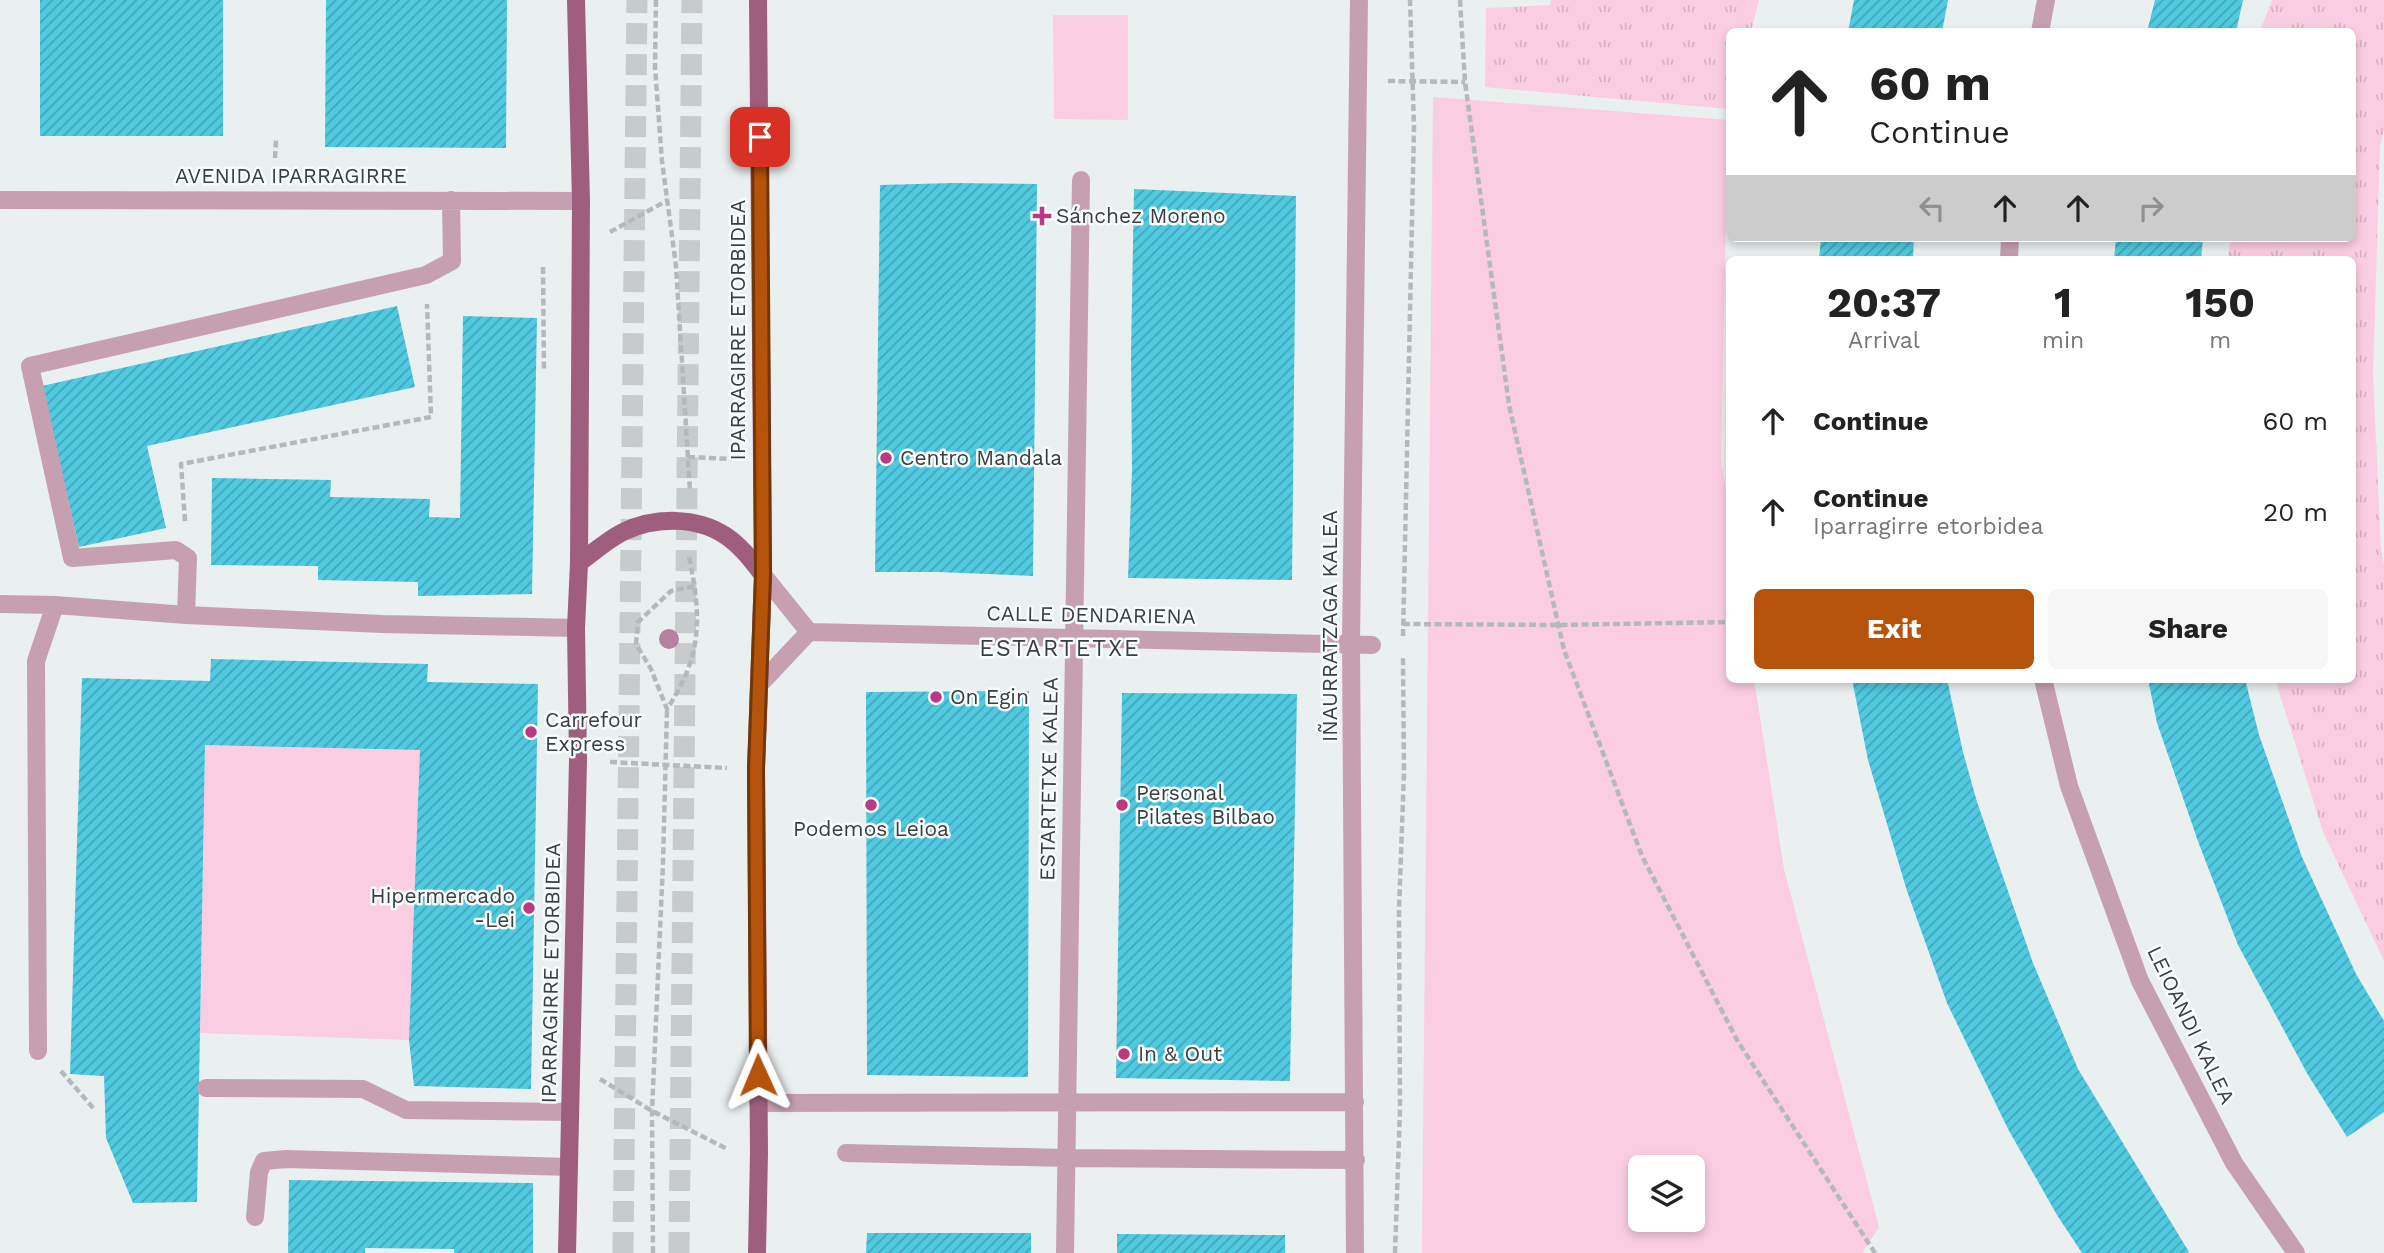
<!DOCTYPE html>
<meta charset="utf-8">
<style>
:root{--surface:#fff;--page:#f6f6f6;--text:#222;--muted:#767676;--accent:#b45309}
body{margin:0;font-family:"Work Sans",sans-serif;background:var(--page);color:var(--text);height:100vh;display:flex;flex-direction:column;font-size:26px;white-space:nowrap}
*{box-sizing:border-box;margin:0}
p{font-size:23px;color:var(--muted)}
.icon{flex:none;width:38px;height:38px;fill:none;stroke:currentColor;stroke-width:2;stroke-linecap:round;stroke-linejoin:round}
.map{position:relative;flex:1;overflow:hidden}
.side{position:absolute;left:1726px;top:256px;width:630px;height:427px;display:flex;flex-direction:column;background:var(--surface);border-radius:10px;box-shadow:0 4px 10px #0003}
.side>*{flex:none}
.top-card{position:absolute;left:1726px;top:28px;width:630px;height:214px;border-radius:10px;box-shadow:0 4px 10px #0003;background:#fff;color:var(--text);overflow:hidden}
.controls{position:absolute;left:1628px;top:1155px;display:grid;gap:14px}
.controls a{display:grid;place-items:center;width:77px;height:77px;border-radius:10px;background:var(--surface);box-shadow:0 4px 10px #0003;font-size:35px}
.pin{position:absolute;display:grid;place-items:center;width:60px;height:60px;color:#fff;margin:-30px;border-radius:14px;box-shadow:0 4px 10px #0006}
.me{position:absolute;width:77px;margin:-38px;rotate:359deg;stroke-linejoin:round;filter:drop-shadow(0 0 5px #0008)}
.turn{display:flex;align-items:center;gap:24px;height:147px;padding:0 28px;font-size:32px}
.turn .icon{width:91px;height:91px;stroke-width:2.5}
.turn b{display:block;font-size:49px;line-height:60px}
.lanes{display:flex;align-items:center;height:66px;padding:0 28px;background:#0003;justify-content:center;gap:35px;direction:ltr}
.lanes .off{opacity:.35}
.eta{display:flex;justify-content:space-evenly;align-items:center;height:119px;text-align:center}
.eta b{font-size:42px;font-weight:700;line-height:49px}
.primary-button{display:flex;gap:14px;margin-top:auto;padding:14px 28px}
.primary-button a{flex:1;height:80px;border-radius:10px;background:var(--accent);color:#fff;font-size:28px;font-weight:700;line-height:80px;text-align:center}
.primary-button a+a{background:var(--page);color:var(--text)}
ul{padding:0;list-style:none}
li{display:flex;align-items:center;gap:21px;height:91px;padding:0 28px}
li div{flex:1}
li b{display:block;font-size:26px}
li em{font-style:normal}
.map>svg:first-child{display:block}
.grass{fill:url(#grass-tufts)}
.green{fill:#fbcde2;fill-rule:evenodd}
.building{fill:url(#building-hatch)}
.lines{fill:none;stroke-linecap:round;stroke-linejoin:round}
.highway-tunnel{stroke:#c7cbcc;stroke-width:21;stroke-dasharray:21 10;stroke-linecap:butt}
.path{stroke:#b5b9ba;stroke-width:4.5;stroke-dasharray:7 3.5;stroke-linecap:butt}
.minor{stroke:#c6a0b1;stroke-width:18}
.major{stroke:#9f5e7e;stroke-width:18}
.tree{fill:#b4819f}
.route-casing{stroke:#753606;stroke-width:18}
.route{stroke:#b45309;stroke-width:12}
.poi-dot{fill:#bb3983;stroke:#f7fcfd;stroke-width:2.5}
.labels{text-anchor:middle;stroke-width:5;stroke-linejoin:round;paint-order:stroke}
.street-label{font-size:21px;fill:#3b3d3e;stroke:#f7fcfd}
.poi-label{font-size:21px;fill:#3b3d3e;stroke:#f7fcfd;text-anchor:start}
.neighbourhood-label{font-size:23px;letter-spacing:2px;fill:#3b3d3e;stroke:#f7fcfd}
</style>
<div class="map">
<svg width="2384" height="1253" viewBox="0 0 2384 1253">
<defs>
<pattern id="grass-tufts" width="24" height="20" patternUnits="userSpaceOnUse" patternTransform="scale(1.75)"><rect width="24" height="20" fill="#fbcde2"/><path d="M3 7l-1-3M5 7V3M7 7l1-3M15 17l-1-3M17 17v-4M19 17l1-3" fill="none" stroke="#d8b1c3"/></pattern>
<pattern id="building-hatch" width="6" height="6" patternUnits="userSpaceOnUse" patternTransform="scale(1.75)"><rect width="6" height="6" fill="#50cae1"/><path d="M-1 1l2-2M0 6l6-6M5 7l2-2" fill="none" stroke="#44a5b8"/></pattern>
</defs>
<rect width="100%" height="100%" fill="#eaeff0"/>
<path class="grass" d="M1551,0H1759L1751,31L1729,32V109L1485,87L1486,8L1550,5Z
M2272,0H2384V131L2380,146L2373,374L2381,552L2384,564V961L2323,832L2275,679H2352V259H2228L2230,238H2352V32L2260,31Z"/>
<path class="green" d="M1053,15H1128V120L1054,119Z
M1433,97L1728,120L1721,459L1729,512V679H1754L1784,869L1879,1227L1862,1253H1422ZM1692,1167V1220H1640V1167Z
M205,745L420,750L409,1040L200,1033Z"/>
<path class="building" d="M40,0H223V136H40Z
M326,0H507L506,148L325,147Z
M1854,0H1948L1942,32H1848Z
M2155,0H2243L2236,32H2147Z
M954,183L1037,184L1033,576L939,572H875L880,185Z
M1134,189L1296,196L1292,580L1128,578L1132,470L1131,353Z
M1821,238H1914L1913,259H1819Z
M2116,238H2203L2201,259H2114Z
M397,306L415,387L147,446L166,528L79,547L42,386Z
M463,316L537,318L532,594L418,596V582L318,580V566L211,565L212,478L331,480L330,497L430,499L429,517L460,518Z
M211,659L428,664L427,682L538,684L531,1089L414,1086L409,1040L420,750L205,745L197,1202L133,1203L106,1138L104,1076L70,1074L82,678L210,681Z
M1852,679H1947L1963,752L1977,802L2033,963L2078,1069L2189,1252L2187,1253H2082L2057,1215L2008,1129L1947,1003L1907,891L1868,760Z
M2148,679H2245L2259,735L2302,857L2356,974L2384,1021V1112L2347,1137L2308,1075L2238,945L2199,844L2157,723Z
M1029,691L1028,1077L867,1075L866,692Z
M1122,693L1297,694L1290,1081L1116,1078Z
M289,1180L533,1183V1253H454V1249L365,1248V1253H288Z
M867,1233H1031V1253H866Z
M1117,1234L1285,1235V1253H1117Z"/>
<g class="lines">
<path class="highway-tunnel" d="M623,1253L637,0
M679,1253L692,0"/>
<path class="path" d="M656,0L655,67L662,161L676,266L690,491
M1460,0L1465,82L1509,405L1564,650L1642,856L1737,1040L1875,1253
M1388,81L1465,82
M275,158L276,140
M610,232L668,200
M543,267L544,372
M688,457L732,459
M185,521L181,464L431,417L427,304
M689,557C702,618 702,656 667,709L651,669L636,644L638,622L671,591L695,586
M1403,624L1558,625L1729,622
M1403,636L1414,127L1410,0
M610,762L727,768
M61,1071L95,1110
M600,1079L652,1111L727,1149
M653,1253L652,1111L663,863L667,709
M1395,1253L1400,1109L1399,909L1404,773L1403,655"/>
<path class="minor" d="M2040,32L2046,0
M0,200L581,201
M2009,259L2010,238
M763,575L809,632L1372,645
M0,604L55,605L186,615L382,624L576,628
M186,615L188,558L176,550L72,558L30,366L426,275L452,261L451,200
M2043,679L2069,786L2140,981L2234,1163L2296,1253
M760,684L809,632
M38,1051L36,661L55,605
M206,1088L363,1089L406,1110L570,1112
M758,1103L1355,1102
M846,1153L1066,1158L1356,1160
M255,1217L259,1172L264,1161L286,1159L569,1167
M1065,1253L1081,180
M1355,1253L1351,644L1359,0"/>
<path class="major" d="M579,563C593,553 607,540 623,532C654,517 696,516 726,536C741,546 752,561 763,575
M567,1253L578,760L576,628L579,563L581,201L576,0
M757,1253L759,1153L756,769L763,575L758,0"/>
</g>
<circle class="tree" cx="669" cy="639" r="10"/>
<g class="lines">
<defs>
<path id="route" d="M758,1075L756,769L763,575L760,137"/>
</defs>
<use href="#route" class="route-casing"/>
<use href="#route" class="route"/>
</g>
<g class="poi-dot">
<path d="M1038.5 205.5h7v7h7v7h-7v7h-7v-7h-7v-7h7z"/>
<circle cx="886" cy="458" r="7"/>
<circle cx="936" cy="697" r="7"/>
<circle cx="531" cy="732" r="7"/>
<circle cx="871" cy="805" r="7"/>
<circle cx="1122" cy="805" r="7"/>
<circle cx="529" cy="908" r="7"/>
<circle cx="1124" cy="1054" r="7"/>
</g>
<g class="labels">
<g class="street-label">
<text x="291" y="183">AVENIDA IPARRAGIRRE</text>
<text transform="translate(738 330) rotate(-90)" y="7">IPARRAGIRRE ETORBIDEA</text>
<text transform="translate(1091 615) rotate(1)" y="7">CALLE DENDARIENA</text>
<text transform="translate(1330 626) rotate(-90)" y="7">IÑAURRATZAGA KALEA</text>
<text transform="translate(1049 779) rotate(-89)" y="7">ESTARTETXE KALEA</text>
<text transform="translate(551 973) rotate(-89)" y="7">IPARRAGIRRE ETORBIDEA</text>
<text transform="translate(2191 1025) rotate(64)" y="7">LEIOANDI KALEA</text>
</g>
<g class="poi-label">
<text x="1056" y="223">Sánchez Moreno</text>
<text x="900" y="465">Centro Mandala</text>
<text x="950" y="704">On Egin</text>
<text x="545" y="727">Carrefour<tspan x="545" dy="24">Express</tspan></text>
<text x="1136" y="800">Personal<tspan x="1136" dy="24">Pilates Bilbao</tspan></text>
<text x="871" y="836" text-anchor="middle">Podemos Leioa</text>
<text x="515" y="903" text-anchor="end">Hipermercado<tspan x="515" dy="24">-Lei</tspan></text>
<text x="1138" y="1061">In &amp; Out</text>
</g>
<g class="neighbourhood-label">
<text x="1060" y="656">ESTARTETXE</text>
</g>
</g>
</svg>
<div class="controls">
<a><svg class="icon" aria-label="layers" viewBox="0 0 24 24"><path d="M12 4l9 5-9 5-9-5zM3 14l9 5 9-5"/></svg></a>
</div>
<div class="pin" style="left:760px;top:137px;background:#d93025"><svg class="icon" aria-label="arrive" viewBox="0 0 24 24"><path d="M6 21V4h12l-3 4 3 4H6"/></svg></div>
<svg class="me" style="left:758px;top:1075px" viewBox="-20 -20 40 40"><path d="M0-17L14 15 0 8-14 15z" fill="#b45309" stroke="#fff" stroke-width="4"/></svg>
<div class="top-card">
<div class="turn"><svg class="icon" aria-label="ahead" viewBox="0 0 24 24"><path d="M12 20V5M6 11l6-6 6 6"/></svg><div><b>60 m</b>Continue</div></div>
<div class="lanes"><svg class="icon off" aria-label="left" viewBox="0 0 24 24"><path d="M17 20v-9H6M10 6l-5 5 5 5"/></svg><svg class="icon" aria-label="ahead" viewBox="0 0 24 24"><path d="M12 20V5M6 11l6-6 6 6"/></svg><svg class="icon" aria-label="ahead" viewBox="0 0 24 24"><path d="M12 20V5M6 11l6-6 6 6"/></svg><svg class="icon off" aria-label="right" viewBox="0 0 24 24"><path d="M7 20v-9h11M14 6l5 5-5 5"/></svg></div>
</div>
<section class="side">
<div class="eta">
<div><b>20:37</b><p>Arrival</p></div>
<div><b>1</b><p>min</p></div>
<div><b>150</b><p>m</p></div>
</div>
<ul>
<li><svg class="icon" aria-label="ahead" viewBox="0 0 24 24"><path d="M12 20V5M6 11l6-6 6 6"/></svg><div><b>Continue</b></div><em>60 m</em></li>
<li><svg class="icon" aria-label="ahead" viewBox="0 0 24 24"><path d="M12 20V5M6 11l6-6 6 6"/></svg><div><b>Continue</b><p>Iparragirre etorbidea</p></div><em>20 m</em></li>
</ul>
<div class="primary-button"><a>Exit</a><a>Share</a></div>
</section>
</div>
